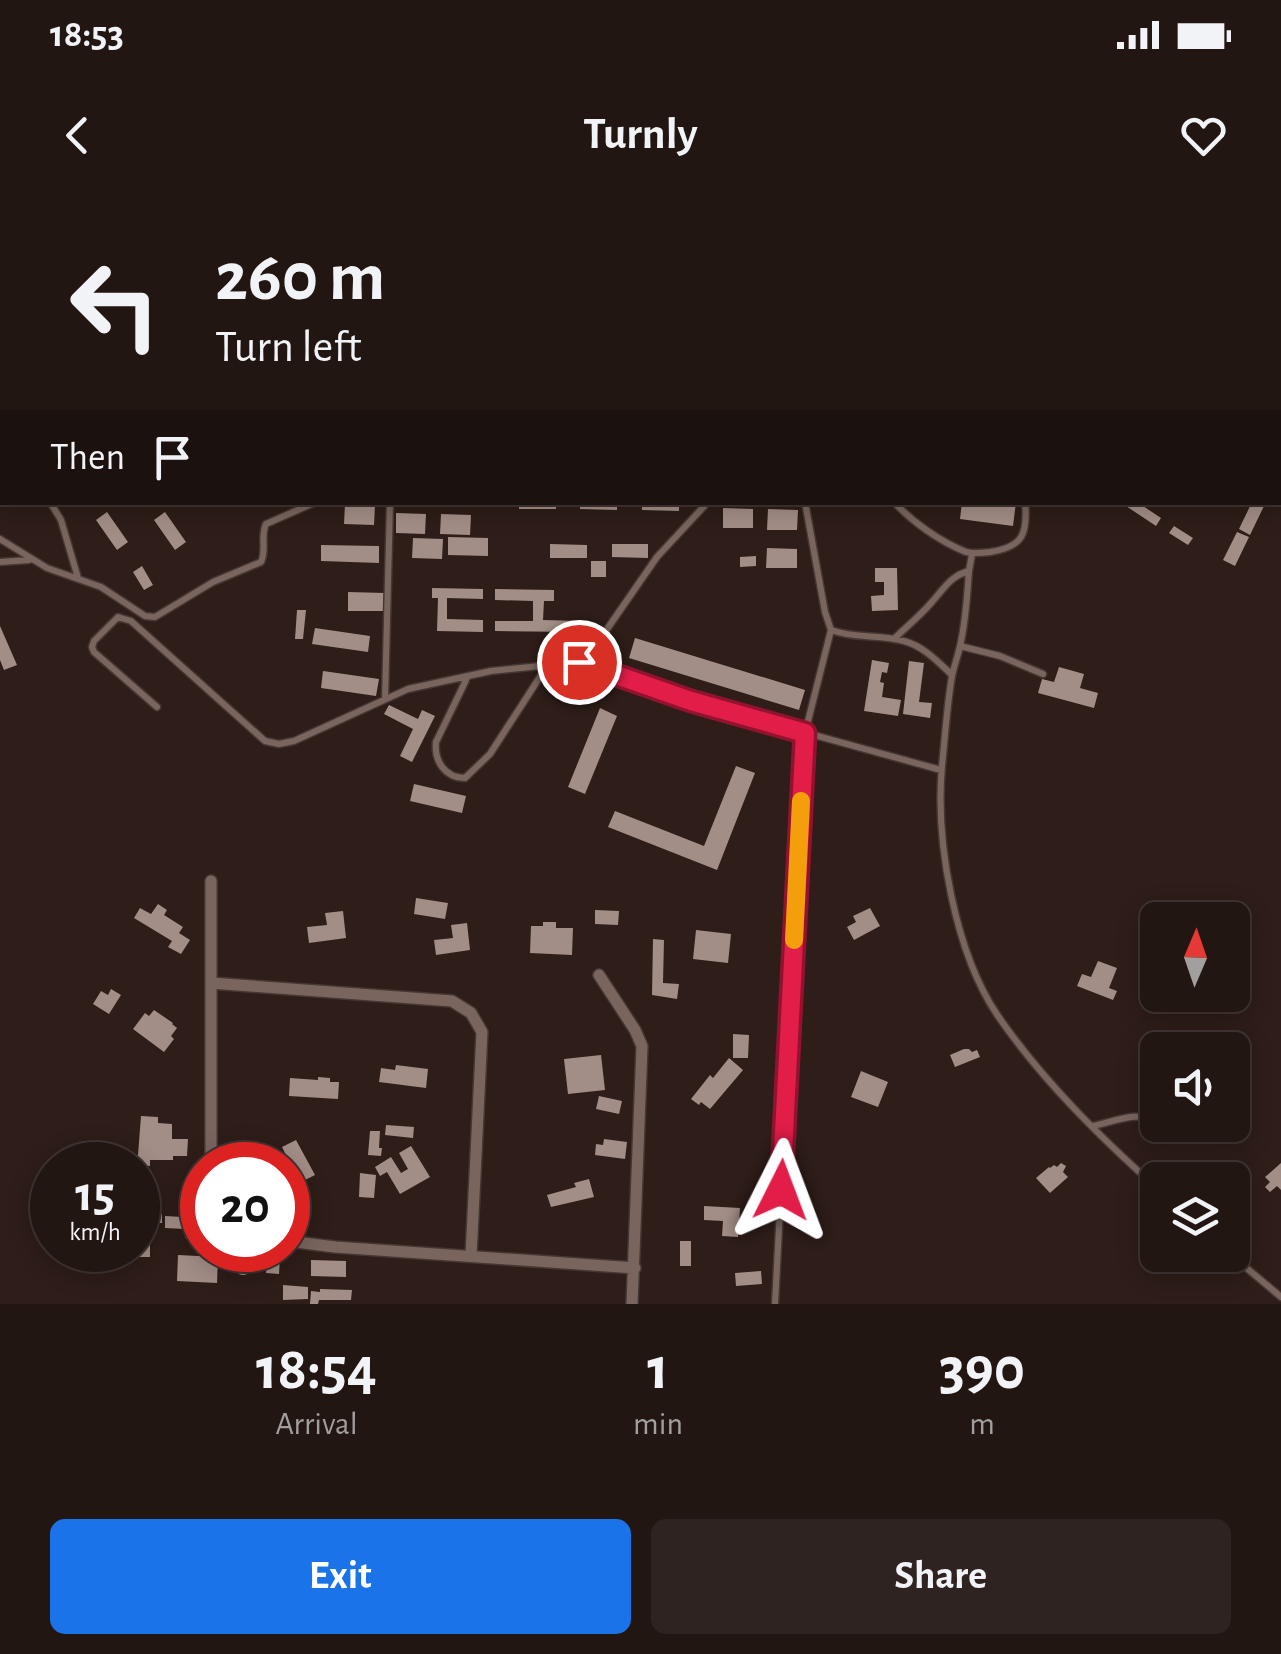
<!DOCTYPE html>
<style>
:root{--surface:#221612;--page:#2e2320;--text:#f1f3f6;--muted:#a29f9f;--line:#3f3532;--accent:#1a73e8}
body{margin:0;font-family:"Alegreya Sans",sans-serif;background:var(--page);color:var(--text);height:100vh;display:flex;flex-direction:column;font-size:38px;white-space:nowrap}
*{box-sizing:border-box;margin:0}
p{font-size:32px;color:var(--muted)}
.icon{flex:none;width:55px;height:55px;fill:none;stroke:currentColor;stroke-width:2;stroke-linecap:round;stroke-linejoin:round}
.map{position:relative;height:1104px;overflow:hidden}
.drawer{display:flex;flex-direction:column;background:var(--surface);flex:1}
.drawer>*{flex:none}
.hud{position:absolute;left:0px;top:0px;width:1282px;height:305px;box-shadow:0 5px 25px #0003,0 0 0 2px var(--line);background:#221612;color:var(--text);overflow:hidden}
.needle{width:65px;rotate:2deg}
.fabs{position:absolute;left:1140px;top:702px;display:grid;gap:20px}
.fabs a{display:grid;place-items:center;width:110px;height:110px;border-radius:15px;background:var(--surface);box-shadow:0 5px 25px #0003,0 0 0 2px var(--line);font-size:50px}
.speed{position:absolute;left:30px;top:942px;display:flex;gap:20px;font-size:50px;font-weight:700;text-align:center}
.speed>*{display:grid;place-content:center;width:130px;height:130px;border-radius:50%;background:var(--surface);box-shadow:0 5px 25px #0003,0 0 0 2px var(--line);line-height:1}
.speed small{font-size:25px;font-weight:400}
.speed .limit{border:15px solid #d22;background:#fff;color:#111}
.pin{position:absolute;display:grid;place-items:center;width:85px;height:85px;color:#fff;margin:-42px;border:5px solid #fff;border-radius:50%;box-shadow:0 2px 10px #0007}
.me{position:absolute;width:110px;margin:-55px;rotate:3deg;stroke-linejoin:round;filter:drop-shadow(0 0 8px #0008)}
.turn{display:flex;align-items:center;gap:35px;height:210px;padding:0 50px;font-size:45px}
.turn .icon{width:130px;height:130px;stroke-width:2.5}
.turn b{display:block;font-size:70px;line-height:85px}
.then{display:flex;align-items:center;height:95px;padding:0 50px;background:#0003;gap:20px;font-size:38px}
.eta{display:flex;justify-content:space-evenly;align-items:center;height:170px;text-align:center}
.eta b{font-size:60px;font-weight:700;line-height:70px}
.cta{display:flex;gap:20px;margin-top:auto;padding:20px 50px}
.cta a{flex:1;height:115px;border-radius:15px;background:var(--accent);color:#fff;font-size:40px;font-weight:700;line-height:115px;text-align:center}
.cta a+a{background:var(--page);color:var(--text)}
.status{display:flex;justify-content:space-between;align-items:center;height:70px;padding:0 50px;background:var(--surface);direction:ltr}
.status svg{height:28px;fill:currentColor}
header{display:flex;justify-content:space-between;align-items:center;height:130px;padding:0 50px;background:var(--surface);font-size:45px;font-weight:700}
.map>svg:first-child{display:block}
.building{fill:#a38e87}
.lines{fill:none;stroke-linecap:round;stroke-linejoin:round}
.service-casing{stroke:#463734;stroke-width:9}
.minor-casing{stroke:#463734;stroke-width:14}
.service{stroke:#79655e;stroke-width:6}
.minor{stroke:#79655e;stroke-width:11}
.route-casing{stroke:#92132f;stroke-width:25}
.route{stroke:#e11d48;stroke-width:18}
.slow{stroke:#f59e0b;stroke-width:18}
</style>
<div class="status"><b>18:53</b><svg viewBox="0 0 49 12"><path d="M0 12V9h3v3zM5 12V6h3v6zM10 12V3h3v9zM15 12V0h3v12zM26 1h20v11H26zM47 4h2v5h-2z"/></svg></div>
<header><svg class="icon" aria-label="back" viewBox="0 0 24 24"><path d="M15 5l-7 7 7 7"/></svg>Turnly<svg class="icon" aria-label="heart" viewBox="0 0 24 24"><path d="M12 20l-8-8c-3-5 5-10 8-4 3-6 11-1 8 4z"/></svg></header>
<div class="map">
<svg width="1281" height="1104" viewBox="0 0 1281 1104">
<rect width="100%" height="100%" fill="#2e1d18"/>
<path class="building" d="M519,302H556V309H519Z
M580,302H617V310L580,309Z
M642,302H679V311L642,310Z
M962,302H1016L1013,326L960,319Z
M1120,302H1137L1161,318L1156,326Z
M1252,302L1264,306L1250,335L1239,329Z
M345,304L375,305L374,325L344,324Z
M723,308L753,309V328H723Z
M768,309L798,310L797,330H767Z
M107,312L128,342L117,350L96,320Z
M165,312L186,342L175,350L154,320Z
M396,313L426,314L425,334L396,333Z
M441,314L471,315L470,335L440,334Z
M1174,326L1193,338L1188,345L1169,333Z
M1237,332L1249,337L1235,366L1223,360Z
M448,337L488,338V356L448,355Z
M413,338L443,339L442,359L412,358Z
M550,344L587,345V358H550Z
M612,344H648V358L612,357Z
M321,345L379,346V363L321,361Z
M767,348L797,349V368H766Z
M756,356V366L740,367V357Z
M591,361H606V377H591Z
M142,366L153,385L144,390L133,372Z
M875,368H897L898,410L872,411L871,396L884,395V382H875Z
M432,388L483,389V399L447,398V419L483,420V432L437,431L438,398H432Z
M495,389L554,390V401H544L543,420L580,421V432L495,431V421H533V401L495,400Z
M348,392L385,393L384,411H348Z
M297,410H306L303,439H295Z
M0,426L17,465L4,470L0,460Z
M315,428L370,436L368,452L312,444Z
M635,438L805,490L799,510L629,458Z
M872,460L889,463L887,473L882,472L880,482L884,483L882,497L901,500L898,516L864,511Z
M909,461L924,463L919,502L932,503L930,518L903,514Z
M1059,467L1084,474L1080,488L1098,493L1094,508L1038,493L1042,479L1054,482Z
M323,471L379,479L376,496L321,488Z
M389,505L418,519L422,510L435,516L412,562L400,556L413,529L384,514Z
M600,508L617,516L585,594L568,587Z
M736,566L755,573L717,670L608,627L615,611L704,646Z
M414,584L466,596L462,613L410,601Z
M416,698L448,703L445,719L414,714Z
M158,704L167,710L164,715L183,727L179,733L190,740L181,754L168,747L172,741L134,718L140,708L151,714Z
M870,708L880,726L854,740L847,727L856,722L853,716Z
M595,710L619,711L618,725L595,724Z
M343,711L346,738L309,743L307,727L327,725L325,713Z
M543,722H556V728H573L572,755L530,753L531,726H543Z
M467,723L470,750L436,755L434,740L453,738L451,725Z
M696,730L731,734L728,763L693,759Z
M653,739L664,740L663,783L679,784L677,799L652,795Z
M1098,761L1117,768L1109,788L1117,791L1113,800L1077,786L1082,774L1091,777Z
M111,789L121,795L109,814L93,804L101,791L108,795Z
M154,810L173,823L172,824L177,828L171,836L174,839L164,852L133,829L145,813L149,816Z
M733,834L749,835L748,858H733Z
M964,849H969L972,852L977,850L980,857L955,867L950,855Z
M601,855L605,890L568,894L564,859Z
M729,858L743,870L710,909L701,902L699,905L691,899L710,875L713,878Z
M396,865L428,869L426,888L379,882L381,868L395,870Z
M861,871L888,882L878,907L851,897Z
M318,877L330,878V882H339L338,899L289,896L290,878L318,880Z
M599,896L622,901L619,914L596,909Z
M141,916L158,917V923L172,924V939H188L187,956H173V960H150V966L132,965V955H138Z
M386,925L414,927L413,938L385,935Z
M370,931H380L379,948H382L381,956L368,955Z
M604,939L627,942L625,959L595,955L596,944L603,945Z
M296,940L315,975L299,983L295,974L288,978V965H267L286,955L282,947Z
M411,946L430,977L400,994L387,972L380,976L375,967L391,957L401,973L408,969L399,953Z
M1061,963L1066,966L1063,972L1068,977L1050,993L1036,978L1049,967L1050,968L1054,965L1057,967Z
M1281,963V990L1277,986L1270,992L1265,987L1270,982L1265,977Z
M360,973L376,975L374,998L359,997Z
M589,979L594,997L551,1007L547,995L576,987L574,983Z
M704,1006L740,1008L738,1037L722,1036L723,1021L704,1020Z
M138,1014H162V1023H138Z
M165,1016L200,1018L199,1031H202V1038H185V1029L165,1028Z
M138,1025H150V1057H131V1050H138Z
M680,1041H691V1066H680Z
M88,1053L104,1054L103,1066L87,1065Z
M178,1055L218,1057L217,1083L177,1081Z
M267,1056L280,1057L279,1074L266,1073Z
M235 1067a8 8 0 1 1 16 0a8 8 0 1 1-16 0Z
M311,1060L346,1061V1077L311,1076Z
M761,1071L762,1084L736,1086L735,1073Z
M283,1085L308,1087V1099L283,1100Z
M320,1089L352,1090L351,1100H319L318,1104H310L311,1091L320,1092Z"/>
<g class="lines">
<defs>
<path id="service" d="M763,0L764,2
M1149,0L1151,2
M3,2V0
M240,2L252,0
M439,2L440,0
M1081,2L1086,0
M1280,97L1281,96
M0,119L2,23
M0,225L2,229
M50,302L61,320L78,378
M805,302L825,412L831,430C855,439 880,434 904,441C923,446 937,461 951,474
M894,302C912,322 941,342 966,352C974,354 981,353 990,352C1023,347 1028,334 1025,302
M0,339L47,368L101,387L145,416L155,417L213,382L261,362C267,350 260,337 266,324L316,302
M0,362L29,360
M969,371C967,396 966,421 960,446C958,456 954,466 952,476C947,505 945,537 942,566C935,641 955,753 998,816C1042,880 1100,937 1158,989
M894,439C906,427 920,416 931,403C944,389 950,376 969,371L972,354
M960,446L1000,456L1043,474
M579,462L691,501L941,570
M468,476L436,542C434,561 445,578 465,578L490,554L547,466
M385,499L390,302
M157,507L94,452L92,447L94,441L118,417L131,421L265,541L279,544L294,541L408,489L491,471L579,462L603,435L657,357L708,302
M1159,925L1165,936H1169L1183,925
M1093,926C1113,922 1140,909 1158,923
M1231,1055L1281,1097
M775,1104L805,533L831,430"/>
<path id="minor" d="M211,681V965
M599,775L635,830L642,846L632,1104
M211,783L452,801L471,813L482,832L471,1056
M288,1041L335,1047L635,1068"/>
</defs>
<use href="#service" class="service-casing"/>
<use href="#minor" class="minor-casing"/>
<use href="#service" class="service"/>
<use href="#minor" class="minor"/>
</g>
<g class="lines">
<defs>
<path id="route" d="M579,462L691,501L805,533L781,990"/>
</defs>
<use href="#route" class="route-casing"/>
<use href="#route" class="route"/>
<path class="slow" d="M794,740L801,601"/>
</g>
</svg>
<div class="fabs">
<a><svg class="needle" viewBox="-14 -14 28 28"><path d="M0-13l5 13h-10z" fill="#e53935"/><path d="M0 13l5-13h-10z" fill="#a29f9f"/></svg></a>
<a><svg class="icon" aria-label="sound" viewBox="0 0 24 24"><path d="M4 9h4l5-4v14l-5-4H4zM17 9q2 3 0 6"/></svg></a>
<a><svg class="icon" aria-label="layers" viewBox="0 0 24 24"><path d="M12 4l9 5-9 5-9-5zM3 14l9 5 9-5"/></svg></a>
</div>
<div class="speed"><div>15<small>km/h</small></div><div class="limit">20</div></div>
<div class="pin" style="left:579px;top:462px;background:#d93025"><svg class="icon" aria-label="arrive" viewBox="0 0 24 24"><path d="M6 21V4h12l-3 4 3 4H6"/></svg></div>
<svg class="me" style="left:781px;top:990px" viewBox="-20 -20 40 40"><path d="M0-17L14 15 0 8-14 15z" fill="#e11d48" stroke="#fff" stroke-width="4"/></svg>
<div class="hud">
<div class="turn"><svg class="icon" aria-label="left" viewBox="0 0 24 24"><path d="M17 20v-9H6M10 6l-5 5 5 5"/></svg><div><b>260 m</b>Turn left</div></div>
<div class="then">Then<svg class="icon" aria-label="arrive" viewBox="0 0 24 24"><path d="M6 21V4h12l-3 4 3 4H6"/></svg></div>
</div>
</div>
<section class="drawer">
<div class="eta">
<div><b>18:54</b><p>Arrival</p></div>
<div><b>1</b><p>min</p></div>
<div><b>390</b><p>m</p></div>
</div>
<div class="cta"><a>Exit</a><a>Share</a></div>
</section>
